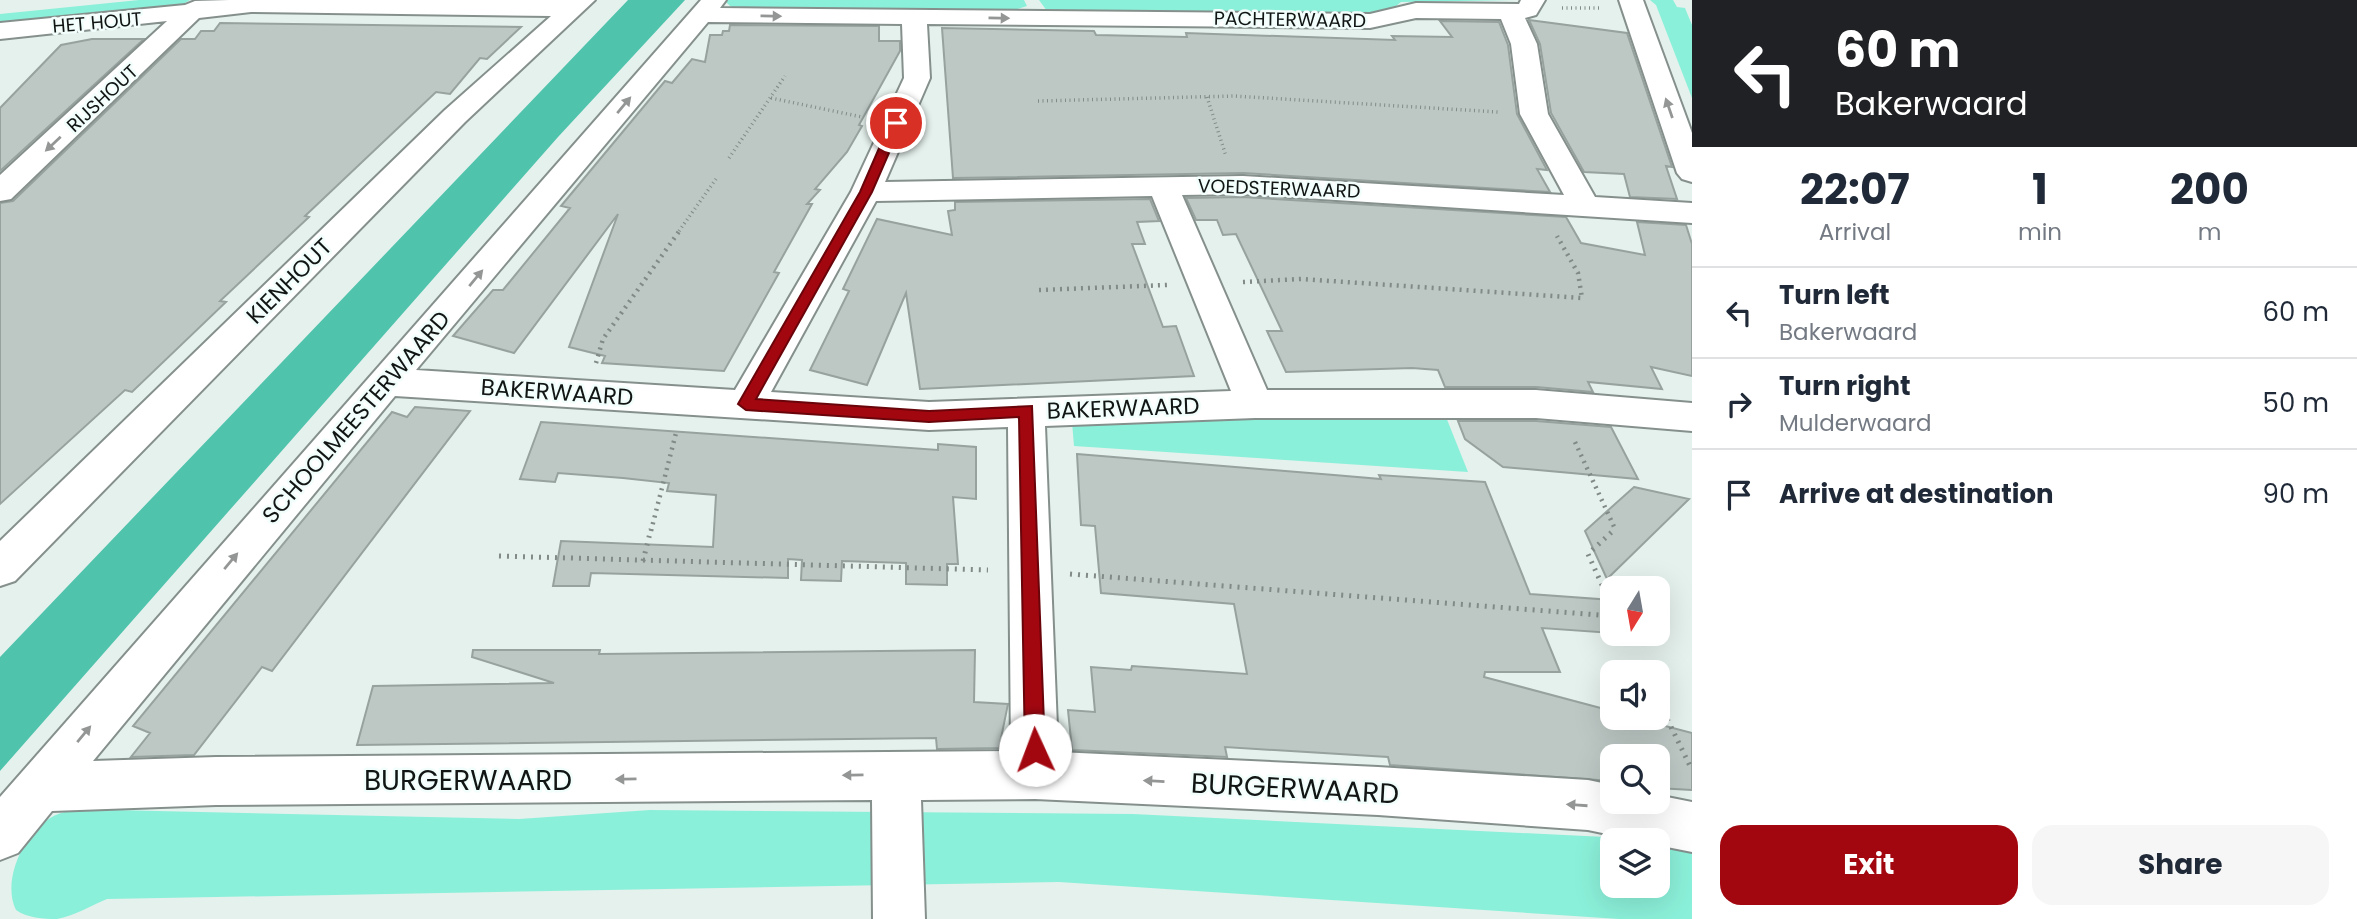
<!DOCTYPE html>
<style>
:root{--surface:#fff;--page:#f6f6f7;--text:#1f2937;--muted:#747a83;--line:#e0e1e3;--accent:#a20710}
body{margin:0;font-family:Poppins,sans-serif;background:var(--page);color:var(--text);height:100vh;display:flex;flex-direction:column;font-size:26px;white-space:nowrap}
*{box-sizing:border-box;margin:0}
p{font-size:23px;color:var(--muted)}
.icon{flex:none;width:38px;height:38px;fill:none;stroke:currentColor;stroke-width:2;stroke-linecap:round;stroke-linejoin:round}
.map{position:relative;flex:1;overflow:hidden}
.sheet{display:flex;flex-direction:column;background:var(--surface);width:665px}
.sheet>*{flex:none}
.guide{background:#202124;color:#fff;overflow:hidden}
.needle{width:46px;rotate:191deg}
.fabs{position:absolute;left:1600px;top:576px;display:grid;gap:14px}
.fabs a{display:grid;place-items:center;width:70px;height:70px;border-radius:14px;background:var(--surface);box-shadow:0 7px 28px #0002;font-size:35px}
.pin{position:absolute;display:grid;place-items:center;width:60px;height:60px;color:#fff;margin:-30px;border:4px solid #fff;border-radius:50%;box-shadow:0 2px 7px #0007}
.me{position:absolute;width:77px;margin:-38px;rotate:358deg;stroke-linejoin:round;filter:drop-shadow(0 0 5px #0008)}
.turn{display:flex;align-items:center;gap:24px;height:147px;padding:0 28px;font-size:32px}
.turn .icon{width:91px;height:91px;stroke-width:2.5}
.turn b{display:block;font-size:49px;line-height:60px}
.eta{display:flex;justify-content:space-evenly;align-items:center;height:119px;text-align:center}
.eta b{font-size:42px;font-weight:700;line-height:49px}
.cta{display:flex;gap:14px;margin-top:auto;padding:14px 28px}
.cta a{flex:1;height:80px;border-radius:21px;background:var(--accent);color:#fff;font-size:28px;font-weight:700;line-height:80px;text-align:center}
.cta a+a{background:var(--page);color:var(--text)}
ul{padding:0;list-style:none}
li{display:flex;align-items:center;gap:21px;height:91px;padding:0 28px;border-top:2px solid var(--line)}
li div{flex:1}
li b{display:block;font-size:26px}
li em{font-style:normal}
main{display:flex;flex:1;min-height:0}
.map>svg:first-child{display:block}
.green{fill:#8bf0d9}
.water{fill:#4fc3ac}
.building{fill:#bdc8c5;stroke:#97a29f;stroke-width:2}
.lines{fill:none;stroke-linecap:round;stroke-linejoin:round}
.minor-casing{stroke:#85908d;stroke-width:4}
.path-far2{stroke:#828a87;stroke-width:3.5;stroke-dasharray:1 3.5;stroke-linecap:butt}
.path-far1{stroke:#828a87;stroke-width:4.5;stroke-dasharray:2 5;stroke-linecap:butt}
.path{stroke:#828a87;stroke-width:5;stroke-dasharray:2 6;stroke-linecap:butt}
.minor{fill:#fff;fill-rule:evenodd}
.oneway{fill:#949695}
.route{fill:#a20710;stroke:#69050a;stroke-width:2}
.labels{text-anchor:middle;stroke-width:5;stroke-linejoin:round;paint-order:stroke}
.far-street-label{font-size:19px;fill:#111514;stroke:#f2fefb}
.street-label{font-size:23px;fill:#111514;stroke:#f2fefb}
.near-street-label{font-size:28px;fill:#111514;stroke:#f2fefb}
</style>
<main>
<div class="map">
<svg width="1692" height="919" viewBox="0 0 1692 919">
<rect width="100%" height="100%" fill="#e5f1ed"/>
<path class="green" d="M139,0H190L180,6L0,24V14Z
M724,0H1024L1027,6L1014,10L732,8Z
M1039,0H1515L1401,2L1385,15L1047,11Z
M1650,0H1673L1677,7L1685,8L1692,25V98L1656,5Z
M1442,407L1468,472L1074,446L1072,422Z
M113,810L519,819L650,810L1133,814L1626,838L1651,840H1612V886H1657V841L1692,844V919H1619L1059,882L107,899C92,905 74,916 57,919C43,919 27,918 16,910C0,879 28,820 65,812C80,809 98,810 113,810Z"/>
<path class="water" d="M628,0H685L558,137L0,771V657Z"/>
<path class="building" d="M1529,20L1627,33L1672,167L1666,166L1677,199L1630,197L1624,174L1584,172L1551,113L1540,44Z
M1440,21L1499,22L1508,45L1517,114L1547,170L1537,169L1550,192L1243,173L953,178L942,28L1094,31L1096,35L1141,36L1187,37L1186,33L1395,40L1392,36L1452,37Z
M220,23L521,27L487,59L480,58L450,94L436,92L305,216L309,217L220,301L226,302L132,392L125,390L0,504V203L13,201L181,39H195L201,31H214Z
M730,25L879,26V41H900V51L859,125L862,126L847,152L815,189L820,190L807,204H812L774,272L779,273L724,371L602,363L605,356L569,347L618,214L514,353L453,336L493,290H503L570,208L561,206L665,81L672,83L692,59L705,62L710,35H722L723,31H729Z
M92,39H144L0,171V108L61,45Z
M1243,197L1566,217L1581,243L1645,255L1637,222L1686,225L1692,244V376L1651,367L1662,389L1588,382L1593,392L1536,387H1445L1438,370L1412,368L1286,372L1267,331H1282L1236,234L1223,235L1217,220H1196L1186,198Z
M1150,199L1159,221L1137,222L1145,244H1132L1163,327L1176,326L1194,376L920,389L906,293L867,385L810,370L849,291L843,289L877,219L952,235L948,211L955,210V202Z
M415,407L470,411L272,671L262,667L194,755L131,757L150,733L133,726L392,412L407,417Z
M1458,421H1536L1611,427L1638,479L1503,467L1465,439Z
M541,422L938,450V444L976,447V499L953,497L958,564H947V585L906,584V563L842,561L841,581L801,580L802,560L788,559V578L591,573L589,586H553L561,541L713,547L716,495L667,491L669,483L623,478L558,473L555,482L520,479Z
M1077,454L1334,475L1381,479L1379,475L1485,482L1530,594L1612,600V633L1542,628L1560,672H1485L1484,677L1612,711V718H1635L1692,733V790L1657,788V756H1612V781L1390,765L1388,757L1225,747L1227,757L1072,750L1068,710L1095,712L1091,667L1131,670L1132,666L1247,674L1234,604L1101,593L1095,526L1081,525Z
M1634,487L1689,499L1607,579L1585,531Z
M473,650H600L599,654L975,650L974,702L1008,704L999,748L937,749L936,738L357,745L373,686L554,683L472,657Z"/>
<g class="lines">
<defs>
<path id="minor" d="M229,0H595L465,122L15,581L0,586V541L445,110L551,16L251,12L199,18L11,199L0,201V175L167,21L0,39V23L185,5L195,1Z
M701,0H726L720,8L1370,14L1416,3L1519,4L1521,0H1545L1536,15L1525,18L1537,44L1548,114L1595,197L1692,203V223L1243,194L1182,195L1267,390H1536L1692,403V431L1536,418H1255L1045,426L1058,752L1378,767L1588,780L1612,785V802H1657V795L1692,802V852L1657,845V840H1636L1588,830L1378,815L1035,799L921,800L925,919H873L872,800L216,805L52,811L18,853L0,860V797ZM1416,18L1501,19L1511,44L1520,114L1564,195L1243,176L885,182L930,78L927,24L1370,28ZM708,22L902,24L904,78L851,192L735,390L416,370ZM1152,196L1231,391L929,402L771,392L876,201ZM395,396L929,430L1008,427L1011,751L216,757L93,761Z
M1619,0H1643L1692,133V182L1682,179L1677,173Z"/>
</defs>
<use href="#minor" class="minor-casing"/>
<path class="path-far2" d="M1562,8H1602
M1207,97L1226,156
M771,98L862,117
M1038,101L1234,96L1498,112
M729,158L785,76
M679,231L716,179"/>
<path class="path-far1" d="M1243,282L1301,279L1582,298L1578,273L1557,236
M1039,290L1167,285
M596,363L603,339L680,230
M1575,442L1616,531
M651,531L676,433"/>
<path class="path" d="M499,556L988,570
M643,561L651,529
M1070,574L1612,616
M1612,607L1588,554L1615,529
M1657,698L1692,770"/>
<use href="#minor" class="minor"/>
</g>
<defs><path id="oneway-solid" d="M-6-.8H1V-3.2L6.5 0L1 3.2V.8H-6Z" transform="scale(1.75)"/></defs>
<g class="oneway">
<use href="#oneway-solid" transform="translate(771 16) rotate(1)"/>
<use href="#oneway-solid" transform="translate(999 18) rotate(1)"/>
<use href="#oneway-solid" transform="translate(624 105) rotate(-50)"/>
<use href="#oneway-solid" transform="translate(1669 108) rotate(-109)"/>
<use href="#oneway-solid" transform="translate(53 144) rotate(137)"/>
<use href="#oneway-solid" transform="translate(476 278) rotate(-50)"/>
<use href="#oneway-solid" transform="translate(231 561) rotate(-50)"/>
<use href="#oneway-solid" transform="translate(84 734) rotate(-50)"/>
<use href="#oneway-solid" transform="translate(853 775) rotate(179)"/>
<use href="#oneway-solid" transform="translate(626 779) rotate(179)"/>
<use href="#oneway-solid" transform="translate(1154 781) rotate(-177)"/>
<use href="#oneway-solid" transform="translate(1577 805) rotate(-176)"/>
</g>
<path class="route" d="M896,120L902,123L872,192L756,399L929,411L1032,406L1045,750L1042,756L1035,759L1028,756L1025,750L1019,417L929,422L746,410L738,404L860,192L890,123Z"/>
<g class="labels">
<g class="far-street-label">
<text transform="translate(1290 19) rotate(1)" y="7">PACHTERWAARD</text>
<text transform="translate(97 22) rotate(-5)" y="7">HET HOUT</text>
<text transform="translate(102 98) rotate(-43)" y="7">RIJSHOUT</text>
<text transform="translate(1279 188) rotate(2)" y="7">VOEDSTERWAARD</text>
</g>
<g class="street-label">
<text transform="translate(289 281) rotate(-45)" y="8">KIENHOUT</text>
<text transform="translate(557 392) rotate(4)" y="8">BAKERWAARD</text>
<text transform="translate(1123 408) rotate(-2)" y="8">BAKERWAARD</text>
<text transform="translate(356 417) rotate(-49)" y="8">SCHOOLMEESTERWAARD</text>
</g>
<g class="near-street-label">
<text x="468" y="790">BURGERWAARD</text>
<text transform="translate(1295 788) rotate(3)" y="10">BURGERWAARD</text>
</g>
</g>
</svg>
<div class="fabs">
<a><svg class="needle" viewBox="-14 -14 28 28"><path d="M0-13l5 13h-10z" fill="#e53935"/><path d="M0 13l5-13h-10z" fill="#747a83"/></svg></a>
<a><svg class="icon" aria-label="sound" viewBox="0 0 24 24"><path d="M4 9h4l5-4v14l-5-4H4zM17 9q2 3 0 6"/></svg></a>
<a><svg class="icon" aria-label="search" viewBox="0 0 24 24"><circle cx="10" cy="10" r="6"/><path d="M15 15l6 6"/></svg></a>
<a><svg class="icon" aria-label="layers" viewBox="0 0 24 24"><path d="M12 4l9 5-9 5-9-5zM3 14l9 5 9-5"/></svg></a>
</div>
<div class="pin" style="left:896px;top:123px;background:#d93025"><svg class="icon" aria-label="arrive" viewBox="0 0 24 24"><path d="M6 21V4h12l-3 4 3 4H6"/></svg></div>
<svg class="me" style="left:1035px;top:750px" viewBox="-20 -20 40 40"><circle r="19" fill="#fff"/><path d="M0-13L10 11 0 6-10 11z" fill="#a20710"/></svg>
</div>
<section class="sheet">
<div class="guide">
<div class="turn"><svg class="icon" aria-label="left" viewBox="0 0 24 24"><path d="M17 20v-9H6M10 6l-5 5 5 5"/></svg><div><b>60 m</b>Bakerwaard</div></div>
</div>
<div class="eta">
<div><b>22:07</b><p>Arrival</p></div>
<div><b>1</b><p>min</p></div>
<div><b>200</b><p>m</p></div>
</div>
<ul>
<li><svg class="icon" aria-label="left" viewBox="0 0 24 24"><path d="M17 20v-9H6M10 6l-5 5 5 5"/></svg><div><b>Turn left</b><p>Bakerwaard</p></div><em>60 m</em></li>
<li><svg class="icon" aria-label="right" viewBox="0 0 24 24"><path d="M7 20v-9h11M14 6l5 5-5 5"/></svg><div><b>Turn right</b><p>Mulderwaard</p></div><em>50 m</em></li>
<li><svg class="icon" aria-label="arrive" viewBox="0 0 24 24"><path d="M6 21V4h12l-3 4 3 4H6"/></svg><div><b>Arrive at destination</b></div><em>90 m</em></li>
</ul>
<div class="cta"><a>Exit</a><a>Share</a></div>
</section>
</main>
